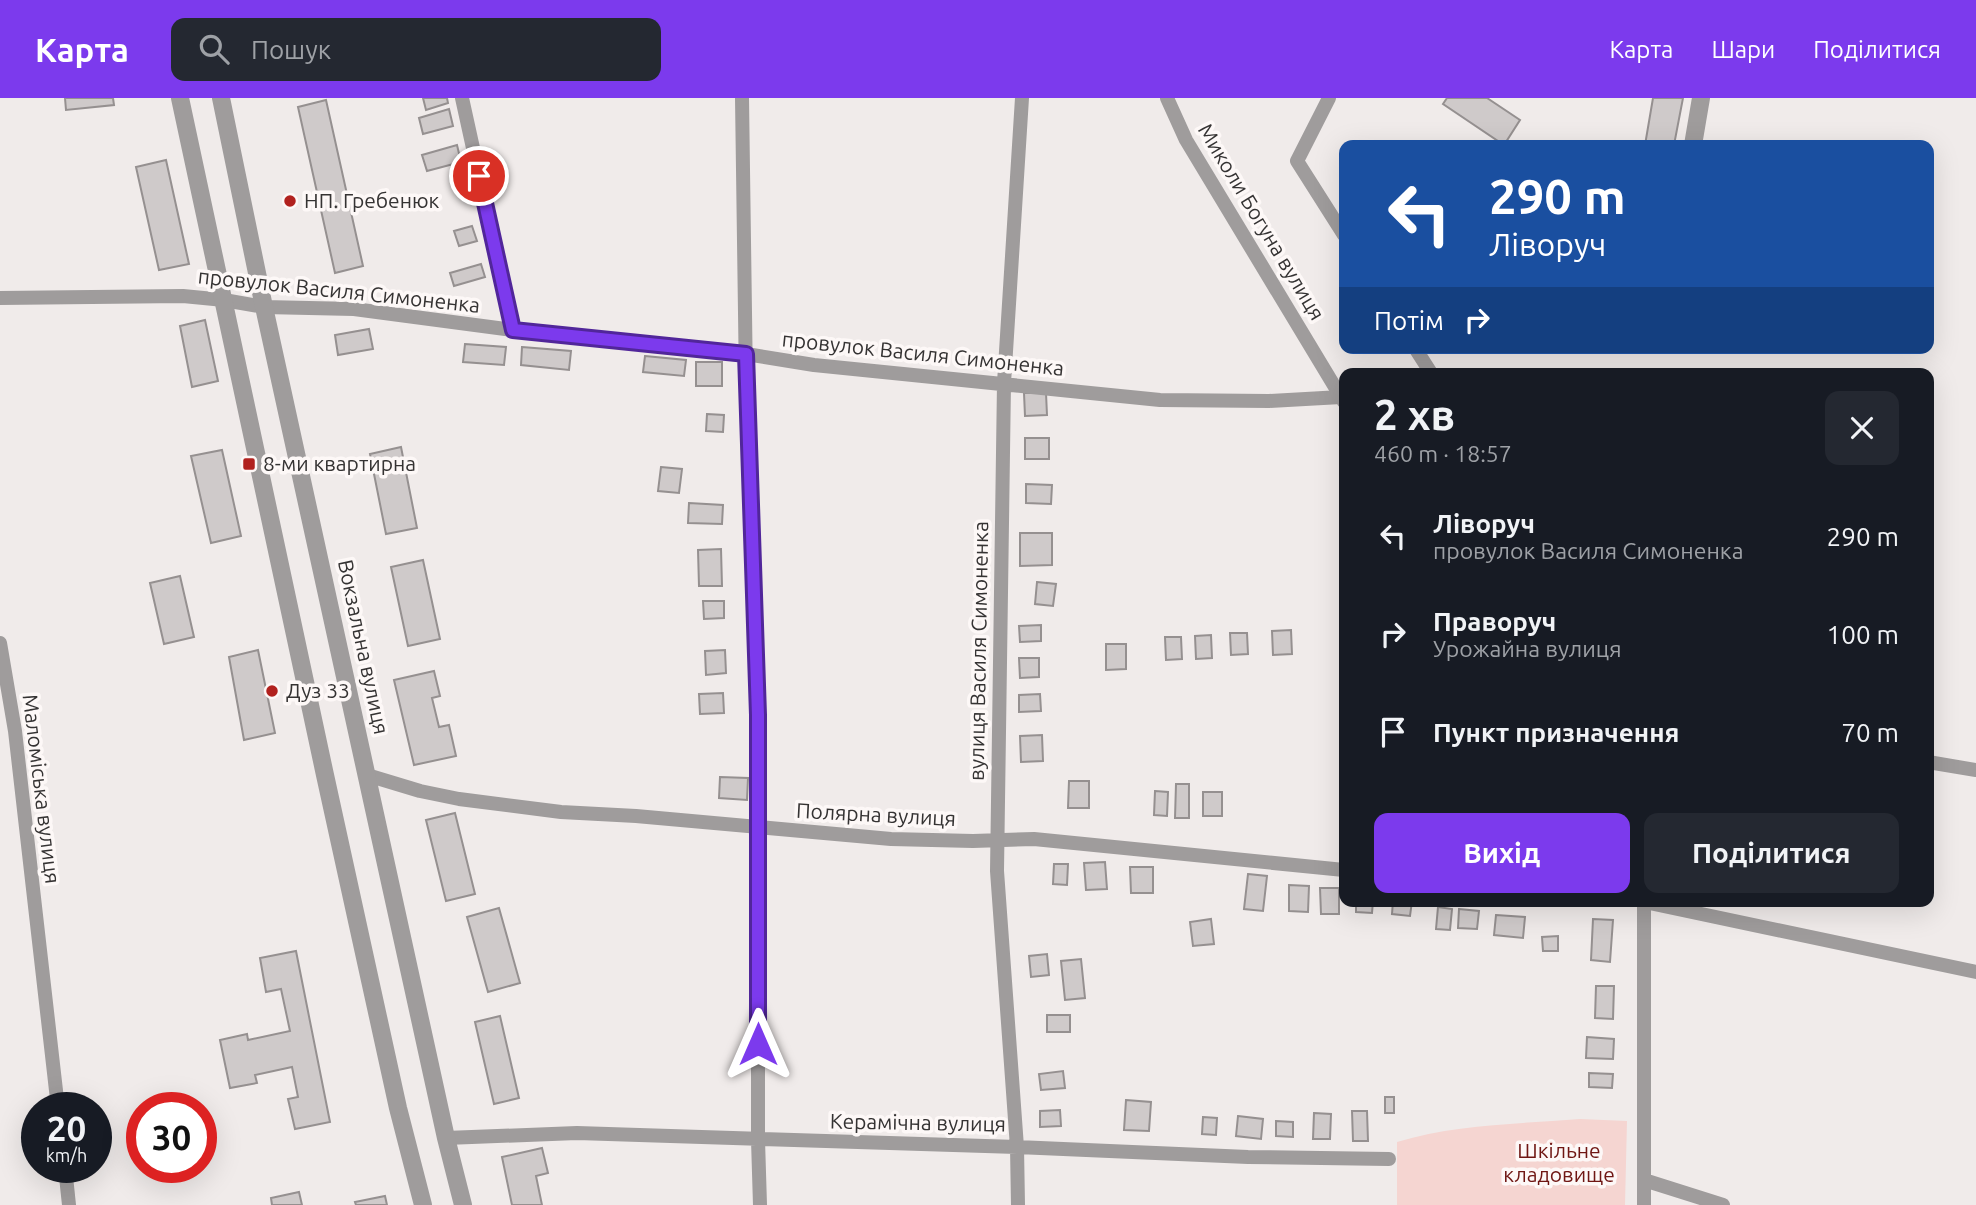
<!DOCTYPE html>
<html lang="uk">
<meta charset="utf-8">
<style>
:root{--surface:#171b24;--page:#242831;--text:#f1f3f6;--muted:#9ea1a6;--accent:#7c3aed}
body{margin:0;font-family:Ubuntu,sans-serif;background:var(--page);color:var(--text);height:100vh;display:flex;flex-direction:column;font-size:26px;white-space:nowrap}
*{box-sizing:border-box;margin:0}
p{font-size:23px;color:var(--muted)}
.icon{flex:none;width:38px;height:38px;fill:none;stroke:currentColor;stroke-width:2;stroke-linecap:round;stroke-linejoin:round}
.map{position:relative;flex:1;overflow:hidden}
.panel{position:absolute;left:1339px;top:270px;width:595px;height:539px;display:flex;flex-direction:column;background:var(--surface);border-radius:14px;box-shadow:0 7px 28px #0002}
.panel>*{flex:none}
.banner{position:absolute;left:1339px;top:42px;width:595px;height:214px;border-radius:14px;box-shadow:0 7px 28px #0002;background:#1a4fa0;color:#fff;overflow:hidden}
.speed{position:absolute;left:21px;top:994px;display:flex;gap:14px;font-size:35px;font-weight:700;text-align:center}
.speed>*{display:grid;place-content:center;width:91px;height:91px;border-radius:50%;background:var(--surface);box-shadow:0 7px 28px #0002;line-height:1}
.speed small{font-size:18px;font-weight:400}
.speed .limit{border:10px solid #d22;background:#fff;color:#111}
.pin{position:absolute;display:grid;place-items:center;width:60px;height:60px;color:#fff;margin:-30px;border:4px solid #fff;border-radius:50%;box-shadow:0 2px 7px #0007}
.me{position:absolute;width:77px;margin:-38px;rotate:0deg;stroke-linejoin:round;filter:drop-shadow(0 0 5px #0008)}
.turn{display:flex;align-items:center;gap:24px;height:147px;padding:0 35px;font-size:32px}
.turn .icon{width:91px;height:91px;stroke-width:2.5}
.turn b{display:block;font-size:49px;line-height:60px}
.then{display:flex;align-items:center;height:66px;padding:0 35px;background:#0003;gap:14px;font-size:26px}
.round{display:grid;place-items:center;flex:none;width:74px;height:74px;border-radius:14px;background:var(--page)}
.overview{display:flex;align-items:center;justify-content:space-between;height:119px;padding:0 35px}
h1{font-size:42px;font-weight:700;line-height:52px}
.button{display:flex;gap:14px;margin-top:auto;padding:14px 35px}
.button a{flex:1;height:80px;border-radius:14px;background:var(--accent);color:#fff;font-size:28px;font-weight:700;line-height:80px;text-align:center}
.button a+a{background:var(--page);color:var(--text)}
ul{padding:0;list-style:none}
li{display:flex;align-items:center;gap:21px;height:98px;padding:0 35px}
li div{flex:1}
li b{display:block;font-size:26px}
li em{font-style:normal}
header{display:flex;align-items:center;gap:42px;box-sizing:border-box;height:98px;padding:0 35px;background:var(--accent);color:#fff}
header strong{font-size:33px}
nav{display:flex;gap:38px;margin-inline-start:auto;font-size:24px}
.search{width:490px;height:63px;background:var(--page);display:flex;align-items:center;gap:18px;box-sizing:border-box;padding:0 24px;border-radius:14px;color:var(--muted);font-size:26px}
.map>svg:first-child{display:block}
.green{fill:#f5d5d1}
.building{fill:#cfcaca;stroke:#959090;stroke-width:2}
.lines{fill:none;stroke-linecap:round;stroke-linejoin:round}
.minor{stroke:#9f9c9c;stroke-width:14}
.tertiary{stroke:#9f9c9c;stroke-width:18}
.route-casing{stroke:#51269a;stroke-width:18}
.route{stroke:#7c3aed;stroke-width:12}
.poi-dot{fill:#b1211e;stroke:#fdf8f7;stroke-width:2.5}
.labels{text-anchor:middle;stroke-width:7;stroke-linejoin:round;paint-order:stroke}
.poi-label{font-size:21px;fill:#353333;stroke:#fdf8f7;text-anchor:start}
.street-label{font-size:21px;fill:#353333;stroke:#fdf8f7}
.park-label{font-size:21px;fill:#6f1613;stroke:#fdf8f7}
</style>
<header>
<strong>Карта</strong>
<div class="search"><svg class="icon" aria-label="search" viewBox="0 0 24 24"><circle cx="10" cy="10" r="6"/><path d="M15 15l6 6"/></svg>Пошук</div>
<nav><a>Карта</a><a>Шари</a><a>Поділитися</a></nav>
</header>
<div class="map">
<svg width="1976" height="1107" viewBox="0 0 1976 1107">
<rect width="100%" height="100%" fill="#f0ebea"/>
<path class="green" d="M1580,1021L1627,1023L1625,1107H1397V1044C1456,1026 1519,1026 1580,1021Z"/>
<path class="building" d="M65,0H113L114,7L66,12Z
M423,0H447L448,5L426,12Z
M1447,0H1487L1520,22L1504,47L1443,6Z
M1653,0H1683L1674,47H1645Z
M326,2L363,168L335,175L298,9Z
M449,11L453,28L423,36L419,20Z
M457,47L461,64L427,73L422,57Z
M166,62L189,166L159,172L136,69Z
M472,128L477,143L459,148L454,133Z
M481,166L485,179L454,188L450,175Z
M205,222L218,283L192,289L180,228Z
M369,231L373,251L338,257L335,237Z
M465,246L506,249L504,267L463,264Z
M522,249L571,253L569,272L521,267Z
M645,258L686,262L684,278L643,274Z
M696,264H722V288H696Z
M1024,295H1046L1047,317L1025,318Z
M707,316L724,317L723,334L706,333Z
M1025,340H1049V361H1025Z
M401,349L417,430L386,436L370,356Z
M222,352L241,438L211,445L191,358Z
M661,369L682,371L679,395L658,393Z
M1026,386L1052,387L1051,406L1026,405Z
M689,405L723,407L722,426L688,425Z
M1020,435H1052V467L1020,468Z
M721,451L722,488H699L698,452Z
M423,462L440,541L408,548L391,469Z
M180,478L194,539L164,546L150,485Z
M1037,484L1056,486L1053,508L1035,506Z
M703,503H724V520L704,521Z
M1041,527V543L1020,544L1019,528Z
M1291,532L1292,556L1273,557L1272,533Z
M1230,535H1247L1248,556L1231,557Z
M1211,537L1212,560L1196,561L1195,538Z
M1165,539H1181L1182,561L1166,562Z
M1106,546H1126V571L1106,572Z
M258,552L275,635L244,642L229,559Z
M725,552L726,575L706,577L705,553Z
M1019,560H1039V579L1020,580Z
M434,573L440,598L432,600L439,629L449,627L456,658L414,667L394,582Z
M723,595L724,615L700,616L699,596Z
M1040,596L1041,613L1019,614V597Z
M1042,637L1043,663L1021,664L1020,638Z
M720,679L748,680L747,702L719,700Z
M1069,683H1089V710H1068Z
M1176,686H1189V720H1175Z
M1155,693L1168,694L1167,718L1154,717Z
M1203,694H1222V718H1203Z
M455,715L475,796L446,803L426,722Z
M1105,764L1107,791L1086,792L1084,765Z
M1054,766H1068L1067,787L1053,786Z
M1130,769H1153V795H1131Z
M1248,776L1267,778L1263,813L1244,811Z
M1289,787L1309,788L1308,814L1289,813Z
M1320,790H1339V816H1321Z
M1356,803H1373L1372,815L1356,814Z
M1393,803H1412L1410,818L1392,816Z
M1438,809L1452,811L1450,832L1436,831Z
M499,810L520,885L488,894L467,819Z
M1459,811L1479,813L1477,831L1458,830Z
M1496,817L1525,819L1523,840L1494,837Z
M1211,821L1214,846L1193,848L1190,824Z
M1593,821L1613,822L1610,864L1591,862Z
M1558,838V853H1543L1542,839Z
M296,853L330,1024L295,1031L288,1001L298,999L292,969L255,977L257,985L230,990L220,942L247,936L248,942L290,933L281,891L266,894L260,860Z
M1047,856L1049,877L1031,879L1029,858Z
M1081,861L1085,900L1065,902L1061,863Z
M1596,888H1614L1613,921L1595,920Z
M1047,917H1070V934H1047Z
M500,918L519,1000L494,1006L475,924Z
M1587,939L1614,941L1613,961L1586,960Z
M1063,973L1065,990L1041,992L1039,976Z
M1589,975L1613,976L1612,990L1589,989Z
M1385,999H1394V1015H1385Z
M1126,1002L1151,1004L1149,1033L1124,1032Z
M1060,1012L1061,1028L1040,1029V1013Z
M1352,1013H1367L1368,1043H1353Z
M1314,1015L1331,1016L1330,1041H1313Z
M1238,1018L1263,1021L1261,1041L1236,1038Z
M1203,1019L1217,1020L1216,1037L1202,1036Z
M1276,1023L1293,1024V1039L1276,1038Z
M542,1050L548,1075L536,1078L542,1107H512L502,1059Z
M299,1094L302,1107H272L271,1100Z
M385,1098L387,1107H356L355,1104Z"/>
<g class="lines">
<path class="minor" d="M462,0L513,232
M742,0L746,286L758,617V1042L760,1107
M1167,0L1186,42L1344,304
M1329,0L1297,63L1344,137
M0,200L183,198L224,202L264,209L354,211L513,232L746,256L814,267L1160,302L1269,303L1341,299
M1415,250L1431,275
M0,545L15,633L58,1010
M1928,664L1976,672
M367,677L420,693L459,701L561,714L636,718L891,741L973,743L1034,741L1344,772
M1640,803L1976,874
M446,1040L577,1035L1017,1049L1248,1059L1389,1061
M65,1069L69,1107
M1644,1082L1723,1107
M1018,1107L1017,1049L997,773L1004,285L1022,0
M1644,1107V803"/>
<path class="tertiary" d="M180,0L325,677L398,1010L423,1107
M221,0L264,209L446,1040L463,1107
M1693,47L1701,0"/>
</g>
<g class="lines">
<defs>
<path id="route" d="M479,78L513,232L746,256L758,617V946"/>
</defs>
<use href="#route" class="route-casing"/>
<use href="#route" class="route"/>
</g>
<g class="poi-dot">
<circle cx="290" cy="103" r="7"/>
<rect x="242" y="359" width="14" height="14" rx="3.5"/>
<circle cx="272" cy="593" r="7"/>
</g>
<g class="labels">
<g class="poi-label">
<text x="304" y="110">НП. Гребенюк</text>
<text x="263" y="373">8-ми квартирна</text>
<text x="286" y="600">Дуз 33</text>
</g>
<g class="street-label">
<text transform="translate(1261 124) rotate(59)" y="7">Миколи Богуна вулиця</text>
<text transform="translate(339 193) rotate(6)" y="7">провулок Василя Симоненка</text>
<text transform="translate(923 256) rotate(6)" y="7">провулок Василя Симоненка</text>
<text transform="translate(363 549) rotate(78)" y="7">Вокзальна вулиця</text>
<text transform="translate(979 553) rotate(-89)" y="7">вулиця Василя Симоненка</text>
<text transform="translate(41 691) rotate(83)" y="7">Маломіська вулиця</text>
<text transform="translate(876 717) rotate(3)" y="7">Полярна вулиця</text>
<text transform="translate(918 1025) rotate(1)" y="7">Керамічна вулиця</text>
</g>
<g class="park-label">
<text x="1559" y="1060">Шкільне<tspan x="1559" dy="24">кладовище</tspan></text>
</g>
</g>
</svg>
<div class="speed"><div>20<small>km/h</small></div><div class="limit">30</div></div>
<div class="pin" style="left:479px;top:78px;background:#d93025"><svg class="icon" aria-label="arrive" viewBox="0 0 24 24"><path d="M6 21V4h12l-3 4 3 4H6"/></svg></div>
<svg class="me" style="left:758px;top:946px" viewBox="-20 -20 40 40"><path d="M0-17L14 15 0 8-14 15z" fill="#7c3aed" stroke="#fff" stroke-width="4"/></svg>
<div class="banner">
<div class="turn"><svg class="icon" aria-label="left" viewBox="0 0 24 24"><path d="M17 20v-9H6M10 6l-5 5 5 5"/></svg><div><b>290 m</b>Ліворуч</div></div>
<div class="then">Потім<svg class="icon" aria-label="right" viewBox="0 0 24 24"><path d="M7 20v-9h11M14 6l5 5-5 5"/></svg></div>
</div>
<section class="panel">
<div class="overview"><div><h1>2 хв</h1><p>460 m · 18:57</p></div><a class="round"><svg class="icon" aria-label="close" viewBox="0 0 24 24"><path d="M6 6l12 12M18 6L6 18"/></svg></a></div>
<ul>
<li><svg class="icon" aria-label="left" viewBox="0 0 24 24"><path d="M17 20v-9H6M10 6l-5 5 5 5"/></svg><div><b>Ліворуч</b><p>провулок Василя Симоненка</p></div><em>290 m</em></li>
<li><svg class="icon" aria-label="right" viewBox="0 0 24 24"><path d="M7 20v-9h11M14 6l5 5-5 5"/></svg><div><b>Праворуч</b><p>Урожайна вулиця</p></div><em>100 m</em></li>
<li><svg class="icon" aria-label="arrive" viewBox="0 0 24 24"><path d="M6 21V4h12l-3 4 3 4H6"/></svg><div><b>Пункт призначення</b></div><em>70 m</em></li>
</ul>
<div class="button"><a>Вихід</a><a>Поділитися</a></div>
</section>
</div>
